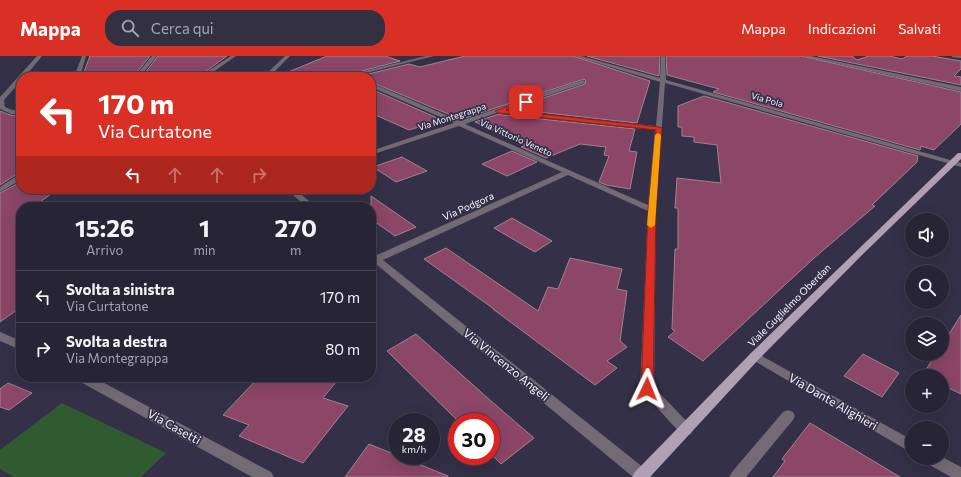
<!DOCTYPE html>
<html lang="it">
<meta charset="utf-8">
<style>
:root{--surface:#272435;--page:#333041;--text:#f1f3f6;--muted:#a4a4ad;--line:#434150;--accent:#d93025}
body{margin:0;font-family:Commissioner,sans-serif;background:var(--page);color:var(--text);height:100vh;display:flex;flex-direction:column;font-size:15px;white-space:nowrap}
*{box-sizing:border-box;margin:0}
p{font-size:13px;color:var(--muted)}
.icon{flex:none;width:22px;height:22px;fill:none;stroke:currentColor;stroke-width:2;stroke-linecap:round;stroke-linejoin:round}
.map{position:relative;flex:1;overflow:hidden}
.panel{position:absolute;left:16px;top:146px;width:360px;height:180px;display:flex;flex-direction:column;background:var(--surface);border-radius:16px;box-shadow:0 4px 16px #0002,0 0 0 1px var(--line)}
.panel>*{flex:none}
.guide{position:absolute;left:16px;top:16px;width:360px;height:122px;border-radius:16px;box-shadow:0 4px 16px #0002,0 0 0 1px var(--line);background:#d93025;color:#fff;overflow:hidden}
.fabs{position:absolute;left:905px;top:157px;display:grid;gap:8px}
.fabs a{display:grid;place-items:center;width:44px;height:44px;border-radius:50%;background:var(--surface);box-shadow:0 4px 16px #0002,0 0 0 1px var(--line);font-size:20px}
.speed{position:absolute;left:388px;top:357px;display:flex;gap:8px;font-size:20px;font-weight:700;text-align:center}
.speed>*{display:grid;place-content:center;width:52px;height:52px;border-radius:50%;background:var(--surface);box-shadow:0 4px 16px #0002,0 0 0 1px var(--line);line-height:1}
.speed small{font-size:10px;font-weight:400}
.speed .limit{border:6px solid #d22;background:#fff;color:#111}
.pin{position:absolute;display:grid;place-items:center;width:34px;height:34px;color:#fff;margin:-17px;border-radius:8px;box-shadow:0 2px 6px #0006}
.me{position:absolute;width:44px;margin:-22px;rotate:2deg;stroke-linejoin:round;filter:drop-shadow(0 0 3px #0008)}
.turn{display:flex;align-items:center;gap:14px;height:84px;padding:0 16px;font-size:18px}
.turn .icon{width:52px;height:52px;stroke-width:2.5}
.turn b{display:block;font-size:28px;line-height:34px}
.lanes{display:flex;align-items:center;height:38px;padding:0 16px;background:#0003;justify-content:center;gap:20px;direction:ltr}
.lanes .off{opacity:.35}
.eta{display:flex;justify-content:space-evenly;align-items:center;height:68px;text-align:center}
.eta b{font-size:24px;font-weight:700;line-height:28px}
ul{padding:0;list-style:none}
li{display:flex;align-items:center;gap:12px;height:52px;padding:0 16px;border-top:1px solid var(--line)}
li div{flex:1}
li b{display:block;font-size:15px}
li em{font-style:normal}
header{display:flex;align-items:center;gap:24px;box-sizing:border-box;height:56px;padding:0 20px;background:var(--accent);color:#fff}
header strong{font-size:19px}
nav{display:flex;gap:22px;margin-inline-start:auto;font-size:14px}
.search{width:280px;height:36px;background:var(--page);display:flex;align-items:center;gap:10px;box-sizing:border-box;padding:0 14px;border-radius:16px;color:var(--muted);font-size:15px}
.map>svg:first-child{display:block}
.green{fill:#305a30}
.building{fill:#8b4668;stroke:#a18390}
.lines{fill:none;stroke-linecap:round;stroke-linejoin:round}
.minor{fill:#726a74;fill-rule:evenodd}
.major{fill:#b0a0b4;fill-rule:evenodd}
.route{fill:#d93025;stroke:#8d1f18}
.slow{fill:#f59e0b}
.labels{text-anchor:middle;stroke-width:3.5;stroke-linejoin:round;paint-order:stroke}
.far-street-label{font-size:9px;fill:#f4f2fe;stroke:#343047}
.street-label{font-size:10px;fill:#f4f2fe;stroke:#343047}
.near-street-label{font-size:12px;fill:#f4f2fe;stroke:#343047}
</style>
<header>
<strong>Mappa</strong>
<div class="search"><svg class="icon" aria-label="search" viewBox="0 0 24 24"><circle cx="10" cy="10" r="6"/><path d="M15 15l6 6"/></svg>Cerca qui</div>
<nav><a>Mappa</a><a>Indicazioni</a><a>Salvati</a></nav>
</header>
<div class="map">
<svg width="961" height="421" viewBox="0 0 961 421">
<rect width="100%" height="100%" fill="#343047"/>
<path class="green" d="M62,347L166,397L141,421H14L0,413V394Z"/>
<path class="building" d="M90,0H150L133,21H82Z
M158,0H227L198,21H142Z
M327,0H385L400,5L339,21H276Z
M465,0H573L650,25L637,67L511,53L585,28L586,25L584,23L465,62L459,59L453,60L371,26V21H356L409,8L420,11Z
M587,0H660L659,20Z
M666,0H801L961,36V68L934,94L921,90L920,94L713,36L719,33L667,19Z
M818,0H852L857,4L869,0H889L902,3L907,0H932L961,5V13L954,20L961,21V29Z
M371,33L442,64L409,74L371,57Z
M704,40L918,100L917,106L872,149L875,150L814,202L703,305L668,281L675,275L672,273L675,193H678V152H675L677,122L721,127L717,89L694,86V81L682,80V71H678V50Z
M0,55L10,59L21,60V118H17L0,129Z
M499,58L502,59L635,73L629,95L637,96L630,133L606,129L599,126L609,100L604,99L606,91L580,88L546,102L521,91L526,89L475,66Z
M512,95L537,106L507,120L482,108Z
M402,101L427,115L396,126L373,111Z
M21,126V133H58L33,151H21V251L0,266V137Z
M371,140L416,171L395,180L371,163Z
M512,162L552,185L535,196L494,172Z
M446,192L538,255L548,231L558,233L570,202L622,213L617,233L627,235L620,285L627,291L607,305L617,312L595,329L493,253H494L424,203Z
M961,259V338L942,329V320H922L936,298H942V289Z
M416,278L491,345L534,382L501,408L491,398V366H459L387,295Z
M863,298L899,317L882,341L844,320Z
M259,321H340L323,342L348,350L303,407L239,380L249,369L223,359Z
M8,327L32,337L9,354L0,351V333Z
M810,367L900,421H773L785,405L782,403Z
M369,388L448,420V421H345Z"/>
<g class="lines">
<path class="minor" d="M37,0H42L25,21H21V25L4,44L5,51L12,54H21V58H11L0,53V41Z
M82,0H86L80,21H74Z
M152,0H157L140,21H134Z
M231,0H236L206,21H199Z
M285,0H290L269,21H263Z
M426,0H434L350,21H340Z
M574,0H581L660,22L661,0H665L666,24L961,107V111L665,27L656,154L654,331L691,370L693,374L691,378L686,380L681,378L640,333L648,155L568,119L383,204L649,416L652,421H633L371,204V196L377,199L562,116L459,70L371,99V95L454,67L371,31V27L460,65L583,24L585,25V27L504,54L656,70L660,26ZM499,56L502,58L655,74L648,149L465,68Z
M802,0H811L961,31V35Z
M952,0H961V2L952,1Z
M18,119H21V124L0,136V131Z
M286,133H295L316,151H307Z
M0,276L21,285V294L0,285Z
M755,296L912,384V397L751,303L749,300L751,297Z
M76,321H93L271,416L274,421H252L77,324Z
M788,354L793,356L795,360L793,364L746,421H729L732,416L783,356Z
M942,401L961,411V421H951L926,407L924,402H942Z"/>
<path class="major" d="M958,97H961V103L862,199L759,303L650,421H632L635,416L751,297Z"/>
</g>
<path class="route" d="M526,44H528V47L506,54L659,71L662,72L656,154L653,333L651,336L647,337L643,336L641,333L648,154L656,74L498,57L495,55Z"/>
<path class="slow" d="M658,77L661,79L655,169L651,172L647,169L655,79Z"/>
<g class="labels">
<g class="far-street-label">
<text transform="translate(767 44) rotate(16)" y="3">Via Pola</text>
<text transform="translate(452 61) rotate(-18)" y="3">Via Montegrappa</text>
<text transform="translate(516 82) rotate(24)" y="3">Via Vittorio Veneto</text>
</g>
<g class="street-label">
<text transform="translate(468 150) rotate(-24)" y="4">Via Podgora</text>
<text transform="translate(789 249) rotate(-45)" y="4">Viale Guglielmo Oberdan</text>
</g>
<g class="near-street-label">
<text transform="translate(506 309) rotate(39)" y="4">Via Vincenzo Angeli</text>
<text transform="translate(833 346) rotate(30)" y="4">Via Dante Alighieri</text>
<text transform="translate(174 371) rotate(29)" y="4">Via Casetti</text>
</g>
</g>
</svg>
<div class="fabs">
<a><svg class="icon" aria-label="sound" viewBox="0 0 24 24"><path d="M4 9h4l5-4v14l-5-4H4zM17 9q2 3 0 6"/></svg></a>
<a><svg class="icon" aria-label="search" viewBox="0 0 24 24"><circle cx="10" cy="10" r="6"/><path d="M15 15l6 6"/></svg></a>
<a><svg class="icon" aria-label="layers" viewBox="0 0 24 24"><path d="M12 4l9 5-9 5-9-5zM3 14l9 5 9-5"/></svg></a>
<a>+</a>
<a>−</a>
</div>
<div class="speed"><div>28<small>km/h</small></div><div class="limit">30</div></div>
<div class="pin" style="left:526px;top:46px;background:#d93025"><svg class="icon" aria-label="arrive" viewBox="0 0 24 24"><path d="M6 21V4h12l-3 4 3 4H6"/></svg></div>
<svg class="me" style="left:647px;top:333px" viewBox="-20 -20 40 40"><path d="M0-17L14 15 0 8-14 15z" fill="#d93025" stroke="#fff" stroke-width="4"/></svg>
<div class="guide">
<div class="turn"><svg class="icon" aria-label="left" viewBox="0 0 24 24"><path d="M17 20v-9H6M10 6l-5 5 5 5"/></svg><div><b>170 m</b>Via Curtatone</div></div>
<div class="lanes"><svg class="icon" aria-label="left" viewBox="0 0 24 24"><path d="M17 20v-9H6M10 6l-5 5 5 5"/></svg><svg class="icon off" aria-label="ahead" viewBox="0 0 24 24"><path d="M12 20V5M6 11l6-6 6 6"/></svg><svg class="icon off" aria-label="ahead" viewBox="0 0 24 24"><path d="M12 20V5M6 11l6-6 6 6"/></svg><svg class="icon off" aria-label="right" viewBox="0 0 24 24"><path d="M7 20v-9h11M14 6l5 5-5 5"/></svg></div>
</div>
<section class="panel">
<div class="eta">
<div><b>15:26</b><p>Arrivo</p></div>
<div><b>1</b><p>min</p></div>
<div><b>270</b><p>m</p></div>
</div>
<ul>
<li><svg class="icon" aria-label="left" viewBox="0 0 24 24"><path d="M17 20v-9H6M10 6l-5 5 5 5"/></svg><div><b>Svolta a sinistra</b><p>Via Curtatone</p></div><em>170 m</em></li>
<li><svg class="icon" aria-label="right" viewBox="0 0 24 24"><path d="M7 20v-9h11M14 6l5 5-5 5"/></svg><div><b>Svolta a destra</b><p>Via Montegrappa</p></div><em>80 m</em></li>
</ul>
</section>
</div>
